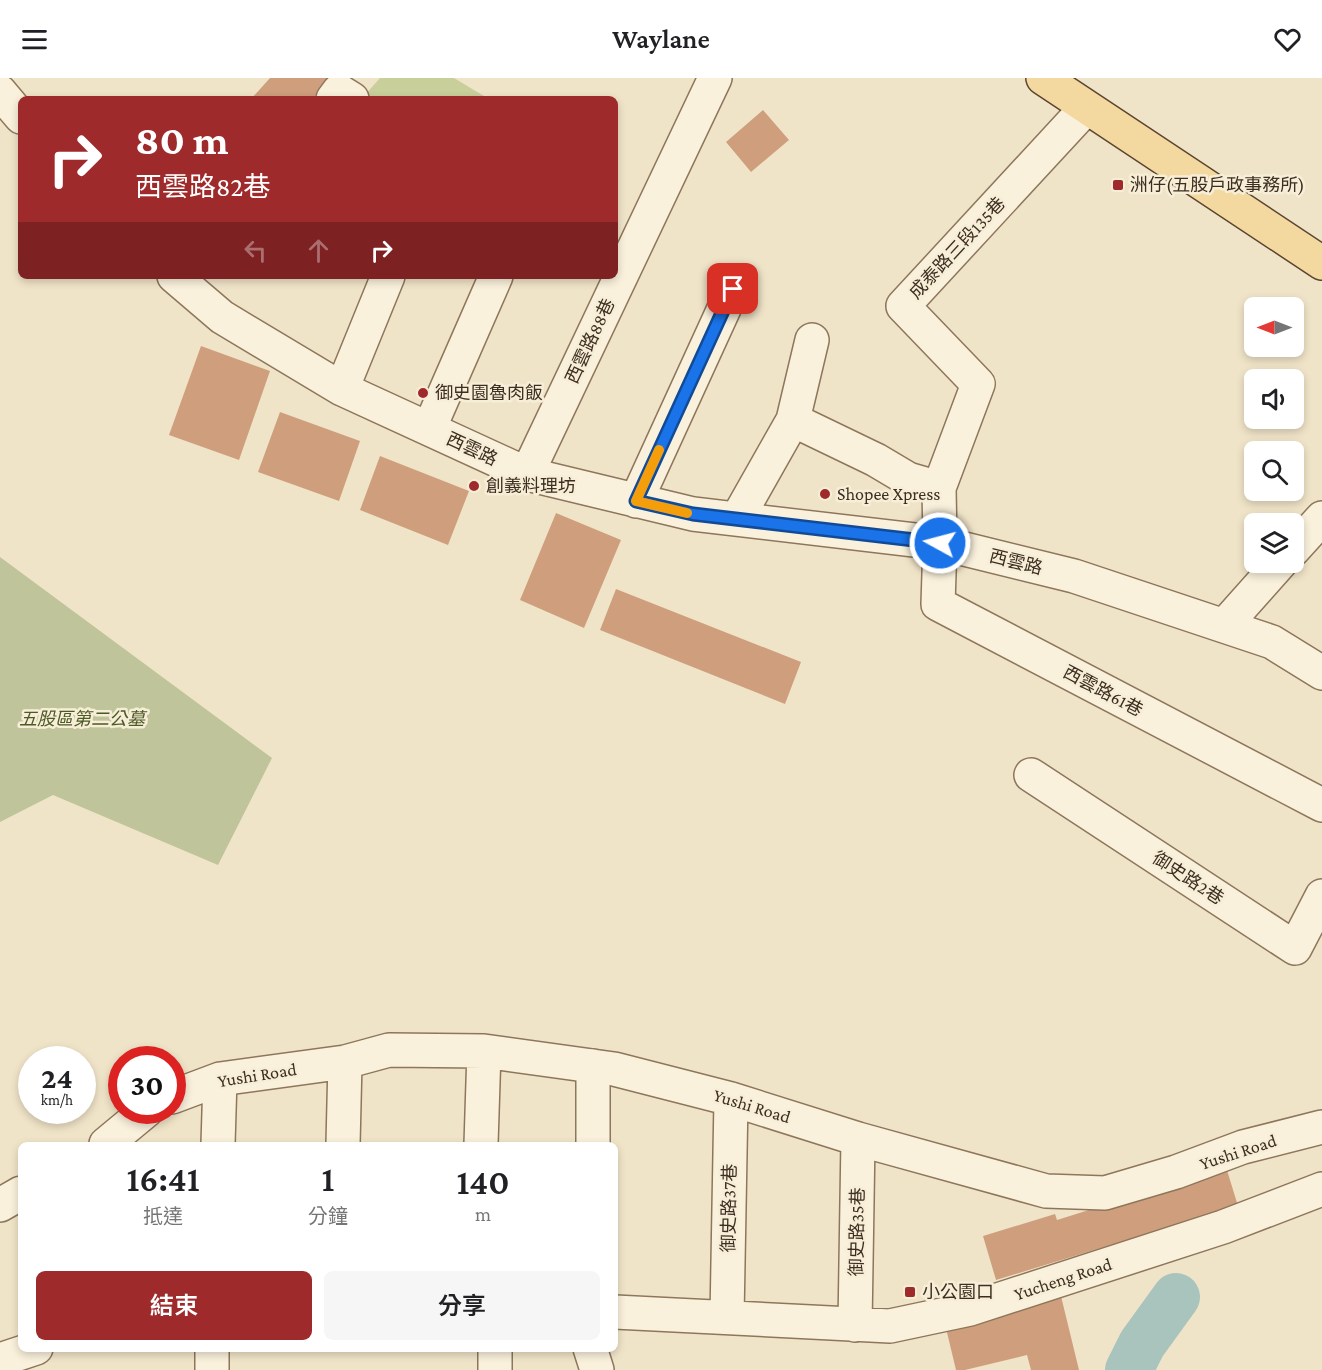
<!DOCTYPE html>
<html lang="zh-TW">
<meta charset="utf-8">
<style>
:root{--surface:#fff;--page:#f6f6f6;--text:#202124;--muted:#757577;--accent:#9e2a2b}
body{margin:0;font-family:"Crimson Pro","Noto Sans TC",serif;background:var(--page);color:var(--text);height:100vh;display:flex;flex-direction:column;font-size:22px;white-space:nowrap}
*{box-sizing:border-box;margin:0}
p{font-size:20px;color:var(--muted)}
.icon{flex:none;width:33px;height:33px;fill:none;stroke:currentColor;stroke-width:2;stroke-linecap:round;stroke-linejoin:round}
.map{position:relative;flex:1;overflow:hidden}
.side{position:absolute;left:18px;top:1064px;width:600px;height:210px;display:flex;flex-direction:column;background:var(--surface);border-radius:9px;box-shadow:0 3px 9px #0003}
.side>*{flex:none}
.guide{position:absolute;left:18px;top:18px;width:600px;height:183px;border-radius:9px;box-shadow:0 3px 9px #0003;background:#9e2a2b;color:#fff;overflow:hidden}
.needle{width:39px;rotate:270deg}
.buttons{position:absolute;left:1244px;top:219px;display:grid;gap:12px}
.buttons a{display:grid;place-items:center;width:60px;height:60px;border-radius:9px;background:var(--surface);box-shadow:0 3px 9px #0003;font-size:30px}
.speed{position:absolute;left:18px;top:968px;display:flex;gap:12px;font-size:30px;font-weight:700;text-align:center}
.speed>*{display:grid;place-content:center;width:78px;height:78px;border-radius:50%;background:var(--surface);box-shadow:0 3px 9px #0003;line-height:1}
.speed small{font-size:15px;font-weight:400}
.speed .limit{border:9px solid #d22;background:#fff;color:#111}
.pin{position:absolute;display:grid;place-items:center;width:51px;height:51px;color:#fff;margin:-26px;border-radius:12px;box-shadow:0 3px 9px #0006}
.me{position:absolute;width:66px;margin:-33px;rotate:277deg;stroke-linejoin:round;filter:drop-shadow(0 0 4px #0008)}
.turn{display:flex;align-items:center;gap:21px;height:126px;padding:0 18px;font-size:27px}
.turn .icon{width:78px;height:78px;stroke-width:2.5}
.turn b{display:block;font-size:42px;line-height:51px}
.lanes{display:flex;align-items:center;height:57px;padding:0 18px;background:#0003;justify-content:center;gap:30px;direction:ltr}
.lanes .off{opacity:.35}
.eta{display:flex;justify-content:space-evenly;align-items:center;height:102px;text-align:center}
.eta b{font-size:36px;font-weight:600;line-height:42px}
.action{display:flex;gap:12px;margin-top:auto;padding:12px 18px}
.action a{flex:1;height:69px;border-radius:9px;background:var(--accent);color:#fff;font-size:24px;font-weight:600;line-height:69px;text-align:center}
.action a+a{background:var(--page);color:var(--text)}
header{display:flex;justify-content:space-between;align-items:center;height:78px;padding:0 18px;background:var(--surface);font-size:27px;font-weight:600}
.map>svg:first-child{display:block}
.green{fill:#c9cf9b}
.cemetery{fill:#bfc49a}
.lines{fill:none;stroke-linecap:round;stroke-linejoin:round}
.river{stroke:#a9c4bc;stroke-width:48}
.building{fill:#cf9f7d}
.minor-casing{stroke:#8d765c;stroke-width:36}
.major-casing{stroke:#5b4430;stroke-width:36}
.minor{stroke:#faf1dc;stroke-width:33}
.major{stroke:#f3d9a0;stroke-width:33}
.route-casing{stroke:#114b97;stroke-width:15}
.route{stroke:#1a73e8;stroke-width:10}
.slow{stroke:#f59e0b;stroke-width:10}
.poi-dot{fill:#9e2a2b;stroke:#f7eed8;stroke-width:2}
.labels{text-anchor:middle;stroke-width:5;stroke-linejoin:round;paint-order:stroke}
.poi-label{font-size:18px;fill:#3d2e20;stroke:#f7eed8;text-anchor:start}
.street-label{font-size:18px;fill:#3d2e20;stroke:#f7eed8}
.park-label{font-size:18px;font-style:italic;fill:#4d5a26;stroke:#f7eed8}
</style>
<header><svg class="icon" aria-label="menu" viewBox="0 0 24 24"><path d="M4 6h16M4 12h16M4 18h16"/></svg>Waylane<svg class="icon" aria-label="heart" viewBox="0 0 24 24"><path d="M12 20l-8-8c-3-5 5-10 8-4 3-6 11-1 8 4z"/></svg></header>
<div class="map">
<svg width="1322" height="1292" viewBox="0 0 1322 1292">
<rect width="100%" height="100%" fill="#f0e4c8"/>
<path class="green" d="M380,0H454L489,21H367L364,18Z"/>
<path class="cemetery" d="M0,479L272,680L218,787L53,717L0,744Z"/>
<g class="lines">
<path class="river" d="M1129,1292L1142,1266L1176,1219"/>
</g>
<path class="building" d="M270,0H331L312,21H251Z
M763,32L789,62L751,94L726,64Z
M201,268L270,293L239,382L169,357Z
M280,334L360,363L339,423L258,394Z
M380,378L469,413L448,467L360,432Z
M556,435L621,462L584,550L520,522Z
M616,511L801,584L785,626L600,552Z
M1226,1089L1238,1128L996,1202L983,1158L1055,1136L1057,1142Z
M1060,1214L1079,1292H1031L1027,1277L965,1292H956L944,1242Z"/>
<g class="lines">
<defs>
<path id="minor" d="M0,14L21,39
M333,21L339,13L352,21
M174,198L222,239L342,311L527,396L693,436L940,465L1074,498L1272,564L1322,595
M342,311L388,198
M793,342L876,382L908,401L939,410L940,465L938,526L1322,727
M429,351L496,198
M527,396L715,0
M939,410L978,306L903,228L1086,30
M636,423L733,211
M737,441L793,342L812,262
M1293,472L1322,440
M1224,548L1281,484
M1031,697L1295,870L1322,818
M593,988V1066
M172,1019L220,1001L345,984L389,972L484,973L614,991L731,1021L858,1061L1046,1113L1105,1115L1176,1094L1243,1069L1322,1049
M106,1066L147,1032
M218,1066L220,1001
M343,1066L345,984
M481,1066L484,973
M0,1127L21,1115
M615,1234L890,1248L970,1231L1223,1149L1322,1111
M727,1239L731,1021
M855,1247L858,1061
M590,1270L597,1292
M0,1282L36,1270
M212,1292V1270
M495,1292V1270"/>
<path id="major" d="M1043,0L1322,185"/>
</defs>
<use href="#minor" class="minor-casing"/>
<use href="#major" class="major-casing"/>
<use href="#minor" class="minor"/>
<use href="#major" class="major"/>
</g>
<g class="lines">
<defs>
<path id="route" d="M733,211L636,423L693,436L940,465"/>
</defs>
<use href="#route" class="route-casing"/>
<use href="#route" class="route"/>
<path class="slow" d="M659,372L636,423L687,435"/>
</g>
<g class="poi-dot">
<rect x="1112" y="101" width="12" height="12" rx="3"/>
<circle cx="423" cy="315" r="6"/>
<circle cx="474" cy="408" r="6"/>
<circle cx="825" cy="416" r="6"/>
<rect x="904" y="1208" width="12" height="12" rx="3"/>
</g>
<g class="labels">
<g class="poi-label">
<text x="1130" y="113">洲仔(五股戶政事務所)</text>
<text x="435" y="321">御史園魯肉飯</text>
<text x="486" y="414">創義料理坊</text>
<text x="837" y="422">Shopee Xpress</text>
<text x="922" y="1220">小公園口</text>
</g>
<g class="street-label">
<text transform="translate(957 170) rotate(-47)" y="6">成泰路三段135巷</text>
<text transform="translate(590 263) rotate(-65)" y="6">西雲路88巷</text>
<text transform="translate(472 371) rotate(25)" y="6">西雲路</text>
<text transform="translate(1016 484) rotate(14)" y="6">西雲路</text>
<text transform="translate(1103 613) rotate(28)" y="6">西雲路61巷</text>
<text transform="translate(1188 800) rotate(33)" y="6">御史路2巷</text>
<text transform="translate(257 997) rotate(-9)" y="6">Yushi Road</text>
<text transform="translate(752 1028) rotate(17)" y="6">Yushi Road</text>
<text transform="translate(1238 1074) rotate(-18)" y="6">Yushi Road</text>
<text transform="translate(729 1130) rotate(-89)" y="6">御史路37巷</text>
<text transform="translate(857 1154) rotate(-89)" y="6">御史路35巷</text>
<text transform="translate(1063 1201) rotate(-18)" y="6">Yucheng Road</text>
</g>
<g class="park-label">
<text x="82" y="647">五股區第二公墓</text>
</g>
</g>
</svg>
<div class="buttons">
<a><svg class="needle" viewBox="-14 -14 28 28"><path d="M0-13l5 13h-10z" fill="#e53935"/><path d="M0 13l5-13h-10z" fill="#757577"/></svg></a>
<a><svg class="icon" aria-label="sound" viewBox="0 0 24 24"><path d="M4 9h4l5-4v14l-5-4H4zM17 9q2 3 0 6"/></svg></a>
<a><svg class="icon" aria-label="search" viewBox="0 0 24 24"><circle cx="10" cy="10" r="6"/><path d="M15 15l6 6"/></svg></a>
<a><svg class="icon" aria-label="layers" viewBox="0 0 24 24"><path d="M12 4l9 5-9 5-9-5zM3 14l9 5 9-5"/></svg></a>
</div>
<div class="speed"><div>24<small>km/h</small></div><div class="limit">30</div></div>
<div class="pin" style="left:733px;top:211px;background:#d93025"><svg class="icon" aria-label="arrive" viewBox="0 0 24 24"><path d="M6 21V4h12l-3 4 3 4H6"/></svg></div>
<svg class="me" style="left:940px;top:465px" viewBox="-20 -20 40 40"><circle r="17" fill="#1a73e8" stroke="#fff" stroke-width="3"/><path d="M0-11L8 9 0 5-8 9z" fill="#fff"/></svg>
<div class="guide">
<div class="turn"><svg class="icon" aria-label="right" viewBox="0 0 24 24"><path d="M7 20v-9h11M14 6l5 5-5 5"/></svg><div><b>80 m</b>西雲路82巷</div></div>
<div class="lanes"><svg class="icon off" aria-label="left" viewBox="0 0 24 24"><path d="M17 20v-9H6M10 6l-5 5 5 5"/></svg><svg class="icon off" aria-label="ahead" viewBox="0 0 24 24"><path d="M12 20V5M6 11l6-6 6 6"/></svg><svg class="icon" aria-label="right" viewBox="0 0 24 24"><path d="M7 20v-9h11M14 6l5 5-5 5"/></svg></div>
</div>
<section class="side">
<div class="eta">
<div><b>16:41</b><p>抵達</p></div>
<div><b>1</b><p>分鐘</p></div>
<div><b>140</b><p>m</p></div>
</div>
<div class="action"><a>結束</a><a>分享</a></div>
</section>
</div>
